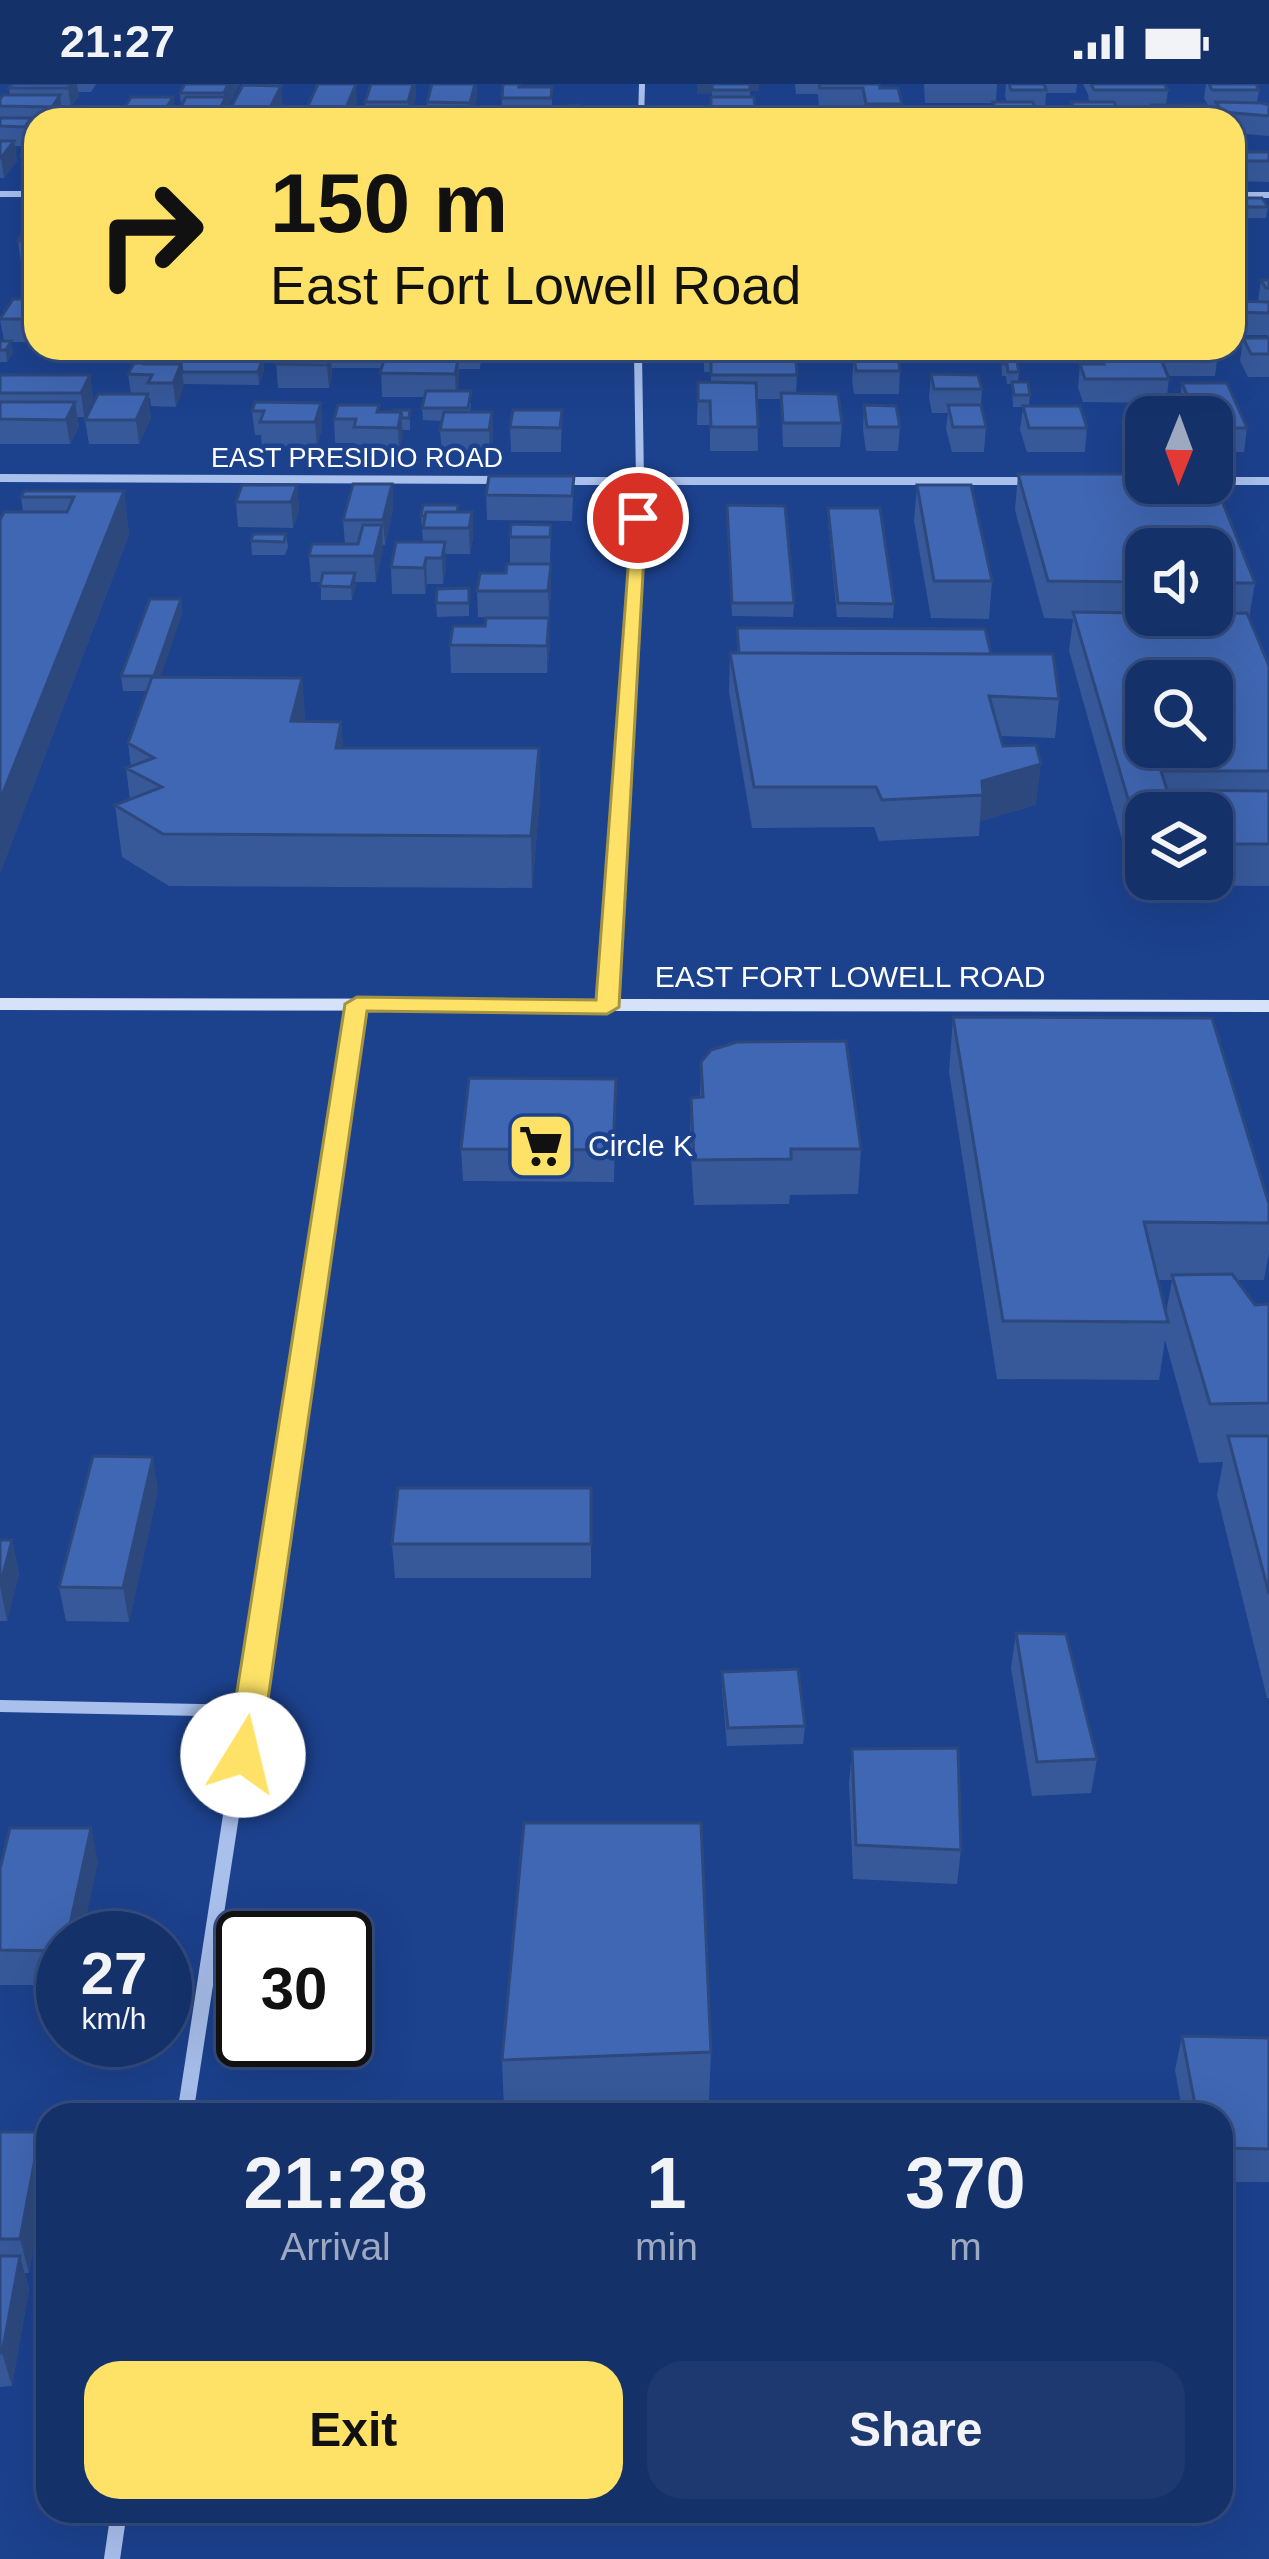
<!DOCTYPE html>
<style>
:root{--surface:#15316a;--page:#1e3970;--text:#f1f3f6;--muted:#9da9c1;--line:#344c7e;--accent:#fde267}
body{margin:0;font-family:Helvetica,sans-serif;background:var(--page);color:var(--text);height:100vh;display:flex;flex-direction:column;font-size:45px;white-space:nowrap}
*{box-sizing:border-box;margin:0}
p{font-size:39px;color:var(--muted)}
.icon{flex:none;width:66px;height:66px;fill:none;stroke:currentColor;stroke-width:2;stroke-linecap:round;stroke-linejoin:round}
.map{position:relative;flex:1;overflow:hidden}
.details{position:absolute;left:36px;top:2019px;width:1197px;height:420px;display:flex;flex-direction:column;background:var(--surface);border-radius:36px;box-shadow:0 12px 48px #0002,0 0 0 3px var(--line)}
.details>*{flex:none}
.banner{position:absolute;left:24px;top:24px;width:1221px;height:252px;border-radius:36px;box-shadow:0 12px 48px #0002,0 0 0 3px var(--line);background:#fde267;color:#111;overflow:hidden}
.needle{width:78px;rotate:181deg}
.tools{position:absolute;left:1125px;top:312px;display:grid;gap:24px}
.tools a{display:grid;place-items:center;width:108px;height:108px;border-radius:24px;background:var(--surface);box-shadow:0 12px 48px #0002,0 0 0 3px var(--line);font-size:60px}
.speed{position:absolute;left:36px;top:1827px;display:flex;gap:24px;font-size:60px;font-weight:700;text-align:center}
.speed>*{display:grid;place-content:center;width:156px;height:156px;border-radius:50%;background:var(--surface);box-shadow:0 12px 48px #0002,0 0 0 3px var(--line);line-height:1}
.speed small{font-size:30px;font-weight:400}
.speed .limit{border:6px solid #111;border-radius:18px;background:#fff;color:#111}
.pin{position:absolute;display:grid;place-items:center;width:102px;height:102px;color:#fff;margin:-51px;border:6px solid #fff;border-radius:50%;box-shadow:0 3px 12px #0007}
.me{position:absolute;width:132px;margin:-66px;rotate:9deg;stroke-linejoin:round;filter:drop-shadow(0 0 9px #0008)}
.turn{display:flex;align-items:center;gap:42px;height:252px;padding:0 48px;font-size:54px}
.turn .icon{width:156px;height:156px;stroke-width:2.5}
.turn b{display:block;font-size:84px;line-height:102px}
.eta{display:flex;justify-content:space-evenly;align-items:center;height:204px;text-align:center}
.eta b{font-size:72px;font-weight:800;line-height:84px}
.cta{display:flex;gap:24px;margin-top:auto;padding:24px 48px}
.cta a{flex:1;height:138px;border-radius:36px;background:var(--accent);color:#111;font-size:48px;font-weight:800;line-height:138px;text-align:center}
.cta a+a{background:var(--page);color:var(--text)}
.status{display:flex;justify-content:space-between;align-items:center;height:84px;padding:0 60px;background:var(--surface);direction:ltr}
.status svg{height:33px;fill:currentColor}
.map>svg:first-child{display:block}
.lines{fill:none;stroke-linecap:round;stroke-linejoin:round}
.street-far4{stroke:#a9c0ed;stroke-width:6}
.street-far3{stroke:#a9c0ed;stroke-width:8}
.street-far2{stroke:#a9c0ed;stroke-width:9}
.street-far1{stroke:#a9c0ed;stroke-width:12}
.street{stroke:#a9c0ed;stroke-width:16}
.secondary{fill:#d6e1fa;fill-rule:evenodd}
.wall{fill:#37599a;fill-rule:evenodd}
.shaded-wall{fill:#2d487d}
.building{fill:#4067b3;stroke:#2d487d;stroke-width:3;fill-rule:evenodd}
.route{fill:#fde267;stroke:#a49343;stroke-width:3}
.labels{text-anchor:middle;stroke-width:9;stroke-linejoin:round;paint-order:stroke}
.far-street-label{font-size:27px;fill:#fff;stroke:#1c418d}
.street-label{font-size:30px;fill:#fff;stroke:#1c418d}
.poi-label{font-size:30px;fill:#fff;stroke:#1c418d;text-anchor:start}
</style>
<div class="status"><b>21:27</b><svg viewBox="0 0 49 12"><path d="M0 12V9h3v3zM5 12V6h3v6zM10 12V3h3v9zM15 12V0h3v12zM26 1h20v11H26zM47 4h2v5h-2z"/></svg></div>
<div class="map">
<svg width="1269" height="2475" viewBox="0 0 1269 2475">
<rect width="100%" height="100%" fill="#1c418d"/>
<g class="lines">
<path class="street-far4" d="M641,36L642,0
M0,110H36
M1233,111H1269
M638,264V272"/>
<path class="street-far3" d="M0,394L503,396
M559,397H1031
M1212,397H1269
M626,625L640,397L638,269"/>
<path class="street-far2" d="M607,923L626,622
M331,1087L357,920"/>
<path class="street-far1" d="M0,1622L251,1627
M238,1689L332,1084"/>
<path class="street" d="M185,2031L238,1686
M112,2475L119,2427"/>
<path class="secondary" d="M0,914L1269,916V928L0,926Z"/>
</g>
<path class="wall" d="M12,0H96L91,8H78L79,12L71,23H61L62,31L58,36H36V42H32L33,54L36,50V92H24L21,71L27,62H15L17,77L4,94H0V22L10,11L9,4Z
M185,0H240L227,25V30L250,0H279L278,2H281L282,21L275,36H179L178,28L181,21L180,9Z
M432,0H476L477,13L471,35L428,36L427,18Z
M697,0H759V7H750V13L755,23V36H711L712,10H697Z
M795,0H879L880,4L902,20L904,36H825L863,32L862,23H819L818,10H796Z
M924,0H997L996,18H1007L1005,12L1006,0H1077L1076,9H1046L1045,26H1036L1037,36H976V23L993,24V19H925Z
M1083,0H1164L1168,6L1166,21L1211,33V36H1150L1151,26L1117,25L1120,36H1077L1078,33L1077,36H1070L1071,18H1089L1088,10Z
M1206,0H1256L1259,6L1257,19L1269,21V52L1233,49V36H1214L1215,25H1210L1204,14Z
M520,3H552V23L531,33H502V14Z
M173,13L175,32L173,36H123L122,28Z
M416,13L409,36H366L365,18Z
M1233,68H1269V98L1233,97Z
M1243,114L1268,123L1266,134H1247L1242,124Z
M1233,119L1240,130L1237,151H1233Z
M36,128V178H21L18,157Z
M1261,196H1269V293H1248L1240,277L1243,254H1269L1267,251H1233V217H1258Z
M36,215V258H11L13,269L7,278H0V257H4L0,235Z
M52,264H217L218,274H263L264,286L259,301L183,300L176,323L151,322L150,314H148L151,334L139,360H89L85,336L131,310L128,290L144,280L147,272H53Z
M275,264H482L480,285H459L458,307L471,320L470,328H492L493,353L490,371L442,370L440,346L442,337L423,336L422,324L425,313H382L381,284H332V293L329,304H278Z
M704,264H772V277L797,291L796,309L842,339L840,363H783L781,315H757L758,367H710V341H697L698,298H711V288H704Z
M858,264H901L900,273H898L900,287L899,310H854L852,296L854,272H860Z
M1068,264H1114L1169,295L1166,319L1083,318L1078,304L1080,280L1098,279L1073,278Z
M1159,264H1216L1218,269L1215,292H1169Z
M1001,269L1019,288L1018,298L1030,311L1029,322L1087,344L1085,368H1027L1020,346L1023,323H1013L1012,300H1007L1006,292H1002Z
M931,290L982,305L981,321L986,343L984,368H952L946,345L948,329H932L929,314Z
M0,291H90L93,315L84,333H77L79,342L70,360H0Z
M1182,299L1247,344L1244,368H1212V333H1183L1179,323Z
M321,319L322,343L317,363L262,362L261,351H255L252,327Z
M864,321L900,343L898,367H866L863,346Z
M410,326V346H402L399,368H355V359H335L334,335L379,328Z
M562,326L561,368H511L510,343Z
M1018,390H1146V399H1212V392L1255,499L1249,534L1269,582V802L1135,801L1069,567L1073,535L1044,534L1015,426ZM1146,465H1212V531H1146ZM1146,597H1212V663H1146ZM1146,729H1212V795H1146Z
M574,392L572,437L487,436L486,411Z
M392,400L393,425L385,461H383L376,498H355L352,516H321V498H311L309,472L345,460L343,436Z
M297,401L299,427L293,444L238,443L236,418Z
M917,401L992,497L989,535L931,534L914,437Z
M124,407L129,451L0,789V436L23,428L21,413Z
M458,421V428H472L473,453L470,470H445L446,484L443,500H427L425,510H392L391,483L423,458L421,432Z
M727,421L794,519L793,533L732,532Z
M828,424L894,520L893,534L837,533L828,437Z
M551,441L550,479H510V453Z
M286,450L288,463L285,471H252L251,457Z
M469,504V532L437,533L436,519Z
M551,506L549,534L478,533L477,507Z
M181,515L182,529L160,593L302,594L305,637L341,638L343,664H539L540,714L532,804L169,802L122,773L115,721L130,716L126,684L131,683L128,659L147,607H123L121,592Z
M485,542L550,561L547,589H451L450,561Z
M737,544L991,570L1059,615L1055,654L1000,652L1003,662L1036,721L980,737L979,752L879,757L874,743L752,744L729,608L730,569H737Z
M953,933L1269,1120V1169L1264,1196H1236L1255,1221L1269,1220V1614H1267L1217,1411L1223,1378L1199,1379L1165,1256L1159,1296L997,1295L949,988ZM1158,1196H1172L1166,1229Z
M701,978L861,1065L858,1110L790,1111L789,1120L694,1121L690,1058L691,1014L700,1013Z
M616,995L614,1098L463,1097L461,1065Z
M591,1404V1494H395L392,1460Z
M158,1406L129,1538L66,1537L59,1503Z
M0,1456H12L19,1490L7,1537H0Z
M1016,1549L1097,1675L1091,1709L1032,1712L1011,1584Z
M722,1588L805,1642L803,1660L727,1662L722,1606Z
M852,1665L961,1766L957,1800L853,1795L849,1699Z
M98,1778L63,1854V1901H0V1785Z
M1182,1952L1269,1954V2098H1221V2031H1183L1175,1986Z
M711,1968L709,2016L504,2025L502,1976Z
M0,2048H40L48,2079L29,2189H25L29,2205L12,2302L0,2303Z"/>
<path class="shaded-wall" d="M71,0H77L79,12L71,23L68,4Z
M228,0H240L227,25L226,36H219L218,28L224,17V9Z
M356,0L357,18L350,36H341Z
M413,0H416V13L409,36L408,18Z
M475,0H476L477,13L471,36L470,19Z
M697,0H759V7L712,6V10H697Z
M281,2L282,21L275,36H264Z
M60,11L62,31L58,36H53L52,23Z
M173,13L175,32L173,36H165L164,28Z
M31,34L33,54L27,62L25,43Z
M14,57L17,77L4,94L1,74Z
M11,257L13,269L7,278L6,266Z
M331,269L332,293L329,304L327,281Z
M263,274L264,286L259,301L258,288Z
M458,276L459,299L456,313L455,290Z
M181,280L184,303L176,323L173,299Z
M90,291L93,315L84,333L81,309Z
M148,310L151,334L139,360L136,336Z
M75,318L79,342L70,360L66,336Z
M321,319L322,343L317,363L315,338Z
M401,328L403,352L399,368L398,344Z
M492,328L493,353L490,371L489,346Z
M392,400L393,425L385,461L383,436Z
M297,401L299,427L293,444L291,418Z
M124,407L129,451L0,789V716Z
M472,428L473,453L470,470L469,444Z
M382,441L383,467L376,498L374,472Z
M445,458L446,484L443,500L442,474Z
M426,474L427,500L425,510L424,484Z
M551,480V506L549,534L548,507Z
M355,489L356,503L352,516L351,503Z
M181,515L182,529L156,607L154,592Z
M549,534L550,561L547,589V562Z
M302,594L306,643L291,637Z
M341,638L345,687L336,664Z
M539,664L540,714L532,804L531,752Z
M1041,680L1036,721L980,737L982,697Z
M153,1373L158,1406L129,1538L123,1504Z
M12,1456L19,1490L7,1537L0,1502Z
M91,1744L98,1778L82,1854H67Z
M40,2048L48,2085L29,2189L20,2155Z
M20,2172L29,2205L12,2302L2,2269Z"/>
<path class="building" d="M12,0H71L68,4H9Z
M185,0H228L224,9H180Z
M318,0H356L341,36L302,35Z
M371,0H413L408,18H365Z
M432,0H475L470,19L427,18Z
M503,0H520L519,3H552L551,14H502Z
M712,0H750V6H712Z
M819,0H879L880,4H898L902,20H866L863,4H820Z
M1009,0H1044L1046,6H1011Z
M1091,0H1164L1168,6H1094Z
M1209,0H1256L1259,6H1212Z
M243,1L281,2L264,36H224Z
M3,11H60L52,23L0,22V15Z
M131,13H173L164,28H122Z
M186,13H226L218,28H178Z
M711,13H754L755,23H711Z
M993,18H1033L1038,32L979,31L976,23L995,24Z
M1071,18H1114L1121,33H1078Z
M1216,18L1262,19L1269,21V32L1222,28Z
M580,21L578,36H531L533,25Z
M1152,21H1205L1211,33H1158Z
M866,24H903L904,33H887L888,36H825V31L867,32Z
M711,28H753V36H711Z
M384,29H403L401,36H382Z
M432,29H452L451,36H431Z
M0,34H31L25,43L0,42Z
M36,50V71H21Z
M0,57H14L1,74H0Z
M1233,68H1269V77H1233Z
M1243,114H1262L1268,123H1248Z
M36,128V157H18Z
M1261,196H1269V204H1266Z
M13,215H36V235H0Z
M1233,217L1269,218V229L1233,228Z
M1243,254H1269V270H1251Z
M0,257H11L6,266H0Z
M151,264H216L212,274H263L258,288H182L181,280H144Z
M704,264H772V265H704Z
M1073,264H1114L1115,266H1074Z
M1170,264H1216L1218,269H1172Z
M1099,266H1157L1169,295H1085L1080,280H1104Z
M1015,268L1019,288H1008L1007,280H1003L1001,269Z
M280,269H331L327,281L276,280Z
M854,272H898L900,287H856Z
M384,276H458L455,290L380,289Z
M711,276L796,277L797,291H711Z
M134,279L181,280L173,299H148L152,291L128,290Z
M931,290L978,291L982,305H934Z
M0,291H90L81,309H0Z
M698,298L756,299L758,343H711L710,317H698Z
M1012,298H1028L1030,311H1014Z
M1182,299H1227L1247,344H1212V333H1196Z
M426,307H471L468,324H422Z
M781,309L838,310L842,339H783Z
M98,310H148L136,336H85Z
M0,318H75L66,336L0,335Z
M255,318L321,319L315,338H260L264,327H252Z
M338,321H379L377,328H401L398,344L354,343L356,335H334Z
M864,321L896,322L900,343H867Z
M948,321H981L986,343H953Z
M1023,322H1080L1087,344H1029Z
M394,326H410L409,334H402L401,328H393Z
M513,326H562L560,344L510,343Z
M444,328H492L489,346H440Z
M1018,390H1146V399H1212V392L1255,499H1212V465H1146V498L1048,497Z
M489,392H574L572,412L486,411Z
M353,400H392L383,436H343Z
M242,401H297L291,418H236Z
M917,401H971L992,497H934Z
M24,407H124L0,716V436L4,428H67L74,413H21Z
M423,421H458L457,428H426L425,432H421Z
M727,421L785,422L794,519H732Z
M828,424H880L894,520L838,519Z
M426,428H472L469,444H423Z
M511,440L551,441L550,453H510Z
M363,441H382L374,472H309L312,460H358Z
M253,450H286L284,458L251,457Z
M396,458H445L442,474H426L424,484L391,483Z
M507,480H551L548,507H477L480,489H506Z
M323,489H355L351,503L320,502Z
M469,504V519H436L437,505Z
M150,515H181L154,592H121Z
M1073,528L1146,529V531L1247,529L1269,582V687H1161L1167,706L1269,707V760H1212V729H1146V759H1141ZM1146,597H1212V663H1146Z
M486,534H549L547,562L450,561L453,542H485Z
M737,544L985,545L991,570L739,569Z
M730,569L1053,570L1059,615L989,612L1003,662L1036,661L1041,680L982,697L983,711L882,716L876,703H754Z
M152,593L302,594L291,637L341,638L336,664H539L531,752L163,750L115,721L162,703L126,684L154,674L128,659Z
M953,933L1212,934L1269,1120V1139L1144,1138L1168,1238L1003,1237Z
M846,957L861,1065H791V1075L694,1076L691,1014L703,1013L701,978L711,966L737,958Z
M469,994L616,995L613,1066L461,1065Z
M1232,1190L1255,1221L1269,1220V1319L1210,1320L1172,1191Z
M1228,1352H1269V1510Z
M93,1372L153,1373L123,1504L59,1503Z
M398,1404H591V1460H392Z
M0,1456H12L0,1502Z
M1016,1549L1066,1550L1097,1675L1037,1678Z
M798,1585L805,1642L728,1644L722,1588Z
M958,1664L961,1766L856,1761L852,1665Z
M524,1739H701L711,1968L502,1976Z
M10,1744H91L67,1854H63V1867L0,1866V1785Z
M1182,1952L1269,1954V2065L1221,2064V2031H1197Z
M0,2048H40L20,2155H0Z
M0,2172H20L2,2269H0Z"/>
<path class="route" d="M632,431L646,434L619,923L607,930L367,927L260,1671L255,1680L243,1683L232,1680L227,1671L345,920L357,913L596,916Z"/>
<defs>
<symbol id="supermarket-square" viewBox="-11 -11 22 22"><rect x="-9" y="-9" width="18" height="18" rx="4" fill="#fde267" stroke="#1c418d"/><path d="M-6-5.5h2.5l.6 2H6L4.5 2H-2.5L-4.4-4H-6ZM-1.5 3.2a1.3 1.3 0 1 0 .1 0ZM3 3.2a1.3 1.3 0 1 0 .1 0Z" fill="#111"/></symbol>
</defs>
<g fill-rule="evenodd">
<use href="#supermarket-square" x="503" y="1024" width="76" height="76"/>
</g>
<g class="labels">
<g class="far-street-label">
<text x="357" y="383">EAST PRESIDIO ROAD</text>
</g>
<g class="street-label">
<text x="850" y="903">EAST FORT LOWELL ROAD</text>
</g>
<g class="poi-label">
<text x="588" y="1072">Circle K</text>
</g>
</g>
</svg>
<div class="tools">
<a><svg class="needle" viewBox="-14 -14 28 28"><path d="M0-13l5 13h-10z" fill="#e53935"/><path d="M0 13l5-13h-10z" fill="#9da9c1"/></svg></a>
<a><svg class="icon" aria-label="sound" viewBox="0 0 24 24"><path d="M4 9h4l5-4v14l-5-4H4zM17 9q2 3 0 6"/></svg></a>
<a><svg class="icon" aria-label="search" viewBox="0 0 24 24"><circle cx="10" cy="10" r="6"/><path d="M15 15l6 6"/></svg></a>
<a><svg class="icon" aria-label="layers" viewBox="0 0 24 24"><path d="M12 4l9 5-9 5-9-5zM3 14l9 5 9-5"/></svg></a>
</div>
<div class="speed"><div>27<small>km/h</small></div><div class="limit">30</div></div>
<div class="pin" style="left:638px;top:434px;background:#d93025"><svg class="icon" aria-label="arrive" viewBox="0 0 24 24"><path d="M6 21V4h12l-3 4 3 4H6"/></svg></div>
<svg class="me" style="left:243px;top:1671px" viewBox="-20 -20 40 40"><circle r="19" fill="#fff"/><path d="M0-13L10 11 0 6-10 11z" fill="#fde267"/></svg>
<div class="banner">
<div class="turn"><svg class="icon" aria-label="right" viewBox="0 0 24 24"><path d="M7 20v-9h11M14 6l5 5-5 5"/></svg><div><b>150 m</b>East Fort Lowell Road</div></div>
</div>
<section class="details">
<div class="eta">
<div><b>21:28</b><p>Arrival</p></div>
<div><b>1</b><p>min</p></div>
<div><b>370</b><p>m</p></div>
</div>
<div class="cta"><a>Exit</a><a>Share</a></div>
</section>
</div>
